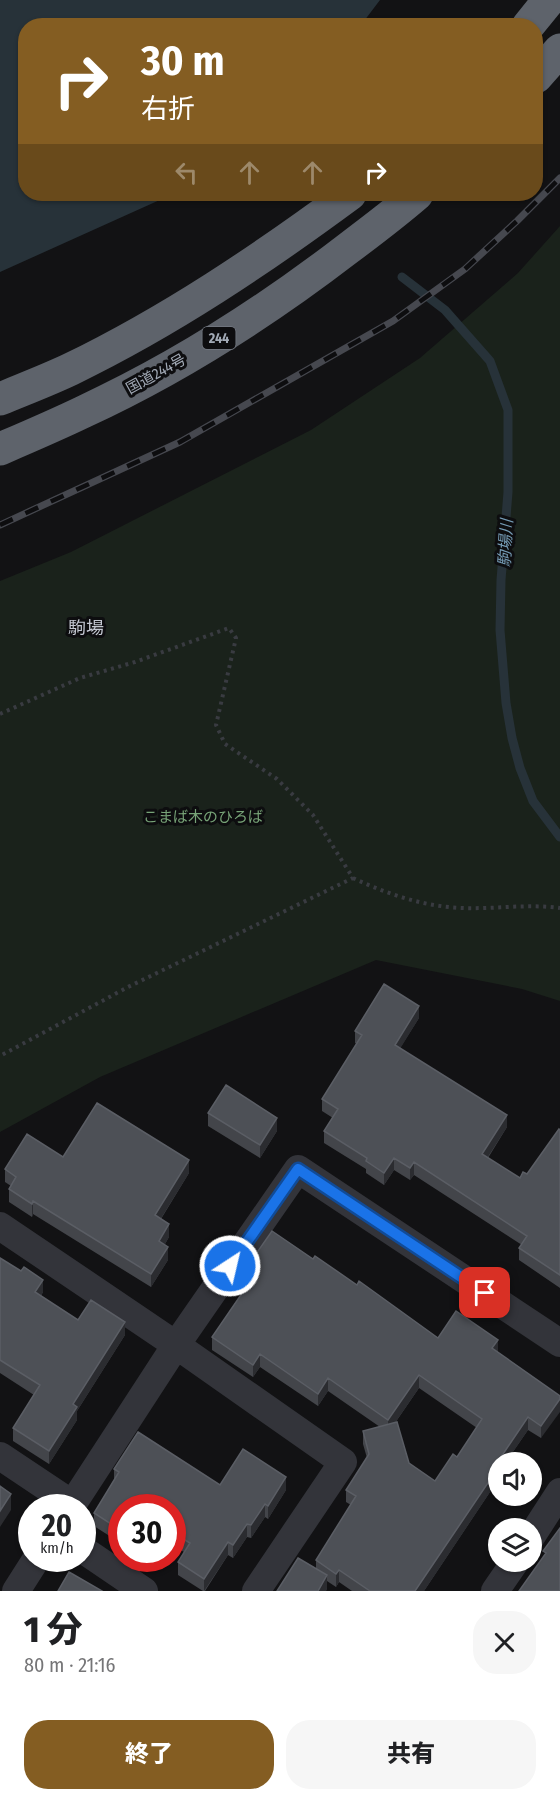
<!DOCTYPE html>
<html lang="ja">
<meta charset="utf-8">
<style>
:root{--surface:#fff;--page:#f6f6f6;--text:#202124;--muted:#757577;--accent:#845d22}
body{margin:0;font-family:"Fira Sans Condensed","Noto Sans JP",sans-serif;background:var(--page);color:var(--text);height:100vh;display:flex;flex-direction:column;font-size:22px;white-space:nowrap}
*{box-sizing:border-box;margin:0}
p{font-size:20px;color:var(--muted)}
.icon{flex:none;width:33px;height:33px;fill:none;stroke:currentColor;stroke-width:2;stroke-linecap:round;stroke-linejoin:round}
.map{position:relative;height:1591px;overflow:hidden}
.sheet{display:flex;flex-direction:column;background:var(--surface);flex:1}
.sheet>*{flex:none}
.top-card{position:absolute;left:18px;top:18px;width:525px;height:183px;border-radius:24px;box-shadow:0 2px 4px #0004;background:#845d22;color:#fff;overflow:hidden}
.controls{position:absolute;left:488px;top:1452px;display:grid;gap:12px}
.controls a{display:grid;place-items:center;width:54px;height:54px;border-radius:50%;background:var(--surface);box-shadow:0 2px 4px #0004;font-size:30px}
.speed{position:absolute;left:18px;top:1494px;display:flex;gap:12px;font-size:30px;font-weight:700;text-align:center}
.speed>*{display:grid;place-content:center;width:78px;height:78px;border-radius:50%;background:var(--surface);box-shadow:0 2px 4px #0004;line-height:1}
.speed small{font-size:15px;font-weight:400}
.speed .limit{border:9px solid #d22;background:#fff;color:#111}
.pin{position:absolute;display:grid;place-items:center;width:51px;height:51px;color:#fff;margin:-26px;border-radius:12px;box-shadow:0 3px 9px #0006}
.me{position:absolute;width:66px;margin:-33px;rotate:35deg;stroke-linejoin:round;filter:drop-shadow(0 0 4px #0008)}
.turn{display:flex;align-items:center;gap:21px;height:126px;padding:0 24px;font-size:27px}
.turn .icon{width:78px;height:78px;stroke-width:2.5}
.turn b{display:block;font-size:42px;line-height:51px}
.lanes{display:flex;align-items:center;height:57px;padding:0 24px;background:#0003;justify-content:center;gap:30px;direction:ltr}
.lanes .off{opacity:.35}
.round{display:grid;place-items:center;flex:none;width:63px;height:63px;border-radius:24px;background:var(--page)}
.overview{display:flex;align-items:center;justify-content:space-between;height:102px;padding:0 24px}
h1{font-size:36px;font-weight:800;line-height:45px}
.primary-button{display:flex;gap:12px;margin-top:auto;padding:12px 24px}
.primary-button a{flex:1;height:69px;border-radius:24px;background:var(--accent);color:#fff;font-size:24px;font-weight:800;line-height:69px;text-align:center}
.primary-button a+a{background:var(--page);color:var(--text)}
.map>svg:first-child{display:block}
.green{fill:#1a221b}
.water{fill:#273239}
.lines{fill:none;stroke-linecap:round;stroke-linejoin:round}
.stream{stroke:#273239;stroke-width:9}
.path{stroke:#393b41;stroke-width:4;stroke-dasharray:3 4.5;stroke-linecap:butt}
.street{stroke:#33343a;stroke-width:28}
.highway{stroke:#5e636b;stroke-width:33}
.rail-casing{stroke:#46484f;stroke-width:7}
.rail{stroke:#0d0d0f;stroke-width:4.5;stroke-dasharray:14;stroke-linecap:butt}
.wall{fill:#43454a;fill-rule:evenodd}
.shaded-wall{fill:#2b2c30}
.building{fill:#4d5056;stroke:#5b5e65;stroke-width:1.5}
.route-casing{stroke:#114b97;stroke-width:15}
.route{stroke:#1a73e8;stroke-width:10}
.labels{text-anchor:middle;stroke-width:6;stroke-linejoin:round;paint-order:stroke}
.shield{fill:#0d0d0f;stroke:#757b84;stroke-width:1.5}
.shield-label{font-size:14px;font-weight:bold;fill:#a2aab6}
.street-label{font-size:15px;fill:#a2aab6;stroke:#0d0d0f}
.park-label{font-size:15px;fill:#77a377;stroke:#0d0d0f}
.water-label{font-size:16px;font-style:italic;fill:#759bb5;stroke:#0d0d0f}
.quarter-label{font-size:18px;fill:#c4c8d2;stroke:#0d0d0f}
</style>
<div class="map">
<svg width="560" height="1591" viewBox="0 0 560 1591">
<rect width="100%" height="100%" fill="#121214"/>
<path class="green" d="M560,226V1001L522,989L376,960L100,1077L0,1132V581L71,552L311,430L420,358L518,273Z"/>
<path class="water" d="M0,0H380L361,25L26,26V194H173L0,272Z"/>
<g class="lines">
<path class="stream" d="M402,277L445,310L490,361L508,410V492L501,580L500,630L506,703L512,738L520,768L533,801L560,837"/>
<path class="path" d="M0,714L80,678L135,662L229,628L236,638L216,725L225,744L277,779L313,815L353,878L128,987L0,1056
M353,878C383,892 416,904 449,907C486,911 523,903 560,908"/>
<path class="street" d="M0,1226L176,1345L343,1462L256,1591
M0,1456L72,1504
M70,1508L176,1345L298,1169L560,1343
M531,1537L560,1492
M82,1549L144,1591
M16,1591L37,1558
M495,1591L515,1562"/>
<path class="highway" d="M528,26L549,0
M536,77L560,50
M0,399C24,389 48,380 71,369C170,321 262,259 350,194
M0,449C28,437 56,425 83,412C176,369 264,313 346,250C370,232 394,214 417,194"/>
<defs>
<path id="rail" d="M0,525L180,442L393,321L465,269L517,221L560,178"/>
</defs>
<use href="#rail" class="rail-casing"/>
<use href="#rail" class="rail"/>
</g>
<path class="wall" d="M419,1018L400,1048L507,1127L488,1158L520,1178L527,1174L560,1130V1288L519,1260V1248L522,1245L414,1175L410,1180L394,1170L384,1185L366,1173V1169L324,1143V1131L333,1118L322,1111V1099L357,1044L355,1043V1031Z
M208,1113L277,1131L260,1158L208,1126Z
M63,1157L189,1173L161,1219L169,1237L165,1244L168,1260L151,1287L33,1214L32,1217L9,1202V1189L11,1186L5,1182V1169Z
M0,1258L43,1292L41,1296L78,1320L125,1335L77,1411V1420L49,1464L13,1441V1428L34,1395L0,1373Z
M313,1259L357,1285L438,1338L497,1353L560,1396L541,1438L528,1430L506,1462H498V1480L424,1591H352L339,1582L336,1587L327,1581V1588L326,1591H277L316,1568V1560L351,1505L346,1502V1490L367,1458L363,1444V1431L380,1427L328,1391L318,1406L260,1367L253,1377L212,1350V1337L254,1276L251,1274V1261ZM419,1388L477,1428L457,1457L435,1481L409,1463L395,1423Z
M114,1469L220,1485L286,1490L268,1519L265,1517L251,1538L247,1537L233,1558L228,1555L205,1591H203L178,1575V1562L184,1552L172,1545V1508H122V1544L94,1526V1513L114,1481Z"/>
<path class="shaded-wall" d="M419,1006V1018L395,1057V1045Z
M507,1115V1127L482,1166V1154Z
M277,1118V1131L260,1158V1145Z
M394,1158V1170L384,1185V1173Z
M189,1160V1173L155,1228V1215Z
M414,1162V1175L410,1180V1168Z
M33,1201V1214L32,1217V1204Z
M169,1224V1237L159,1254V1241Z
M168,1247V1260L151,1287V1274Z
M43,1280V1292L35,1305V1292Z
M125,1322V1335L77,1411V1420L49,1464V1451L73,1404Z
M498,1340V1352L492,1348Z
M260,1354V1367L253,1377V1365Z
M419,1375V1388L388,1433V1420Z
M328,1378V1391L318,1406V1394Z
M560,1399V1412L541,1438V1426Z
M528,1417V1430L506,1462H499V1460Z
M498,1468V1480L424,1591H415Z
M286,1477V1490L268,1519V1506Z
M11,1494V1510L0,1527V1511Z
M265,1504V1517L251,1538V1525Z
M247,1524V1537L233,1558V1545Z
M228,1542V1555L204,1591V1579Z
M339,1570V1582L336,1587V1574Z
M327,1575V1588L326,1591H318Z"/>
<path class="building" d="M384,984L419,1006L395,1045L507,1115L482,1154L520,1178L523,1172L527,1174L559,1129L560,1130V1275L519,1248L527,1236L414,1162L410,1168L394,1158L384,1173L366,1161L367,1158L324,1131L338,1109L322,1099L362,1035L355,1031Z
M226,1085L277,1118L260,1145L208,1113Z
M97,1103L189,1160L155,1215L169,1224L159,1241L168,1247L151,1274L33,1201L32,1204L9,1189L16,1177L5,1169L27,1134L63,1157Z
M272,1231L313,1259L315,1256L357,1285L359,1281L438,1338L456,1311L498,1340L492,1348L560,1396V1399L541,1426L528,1417L499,1460L502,1462H498V1468L415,1591H370L339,1570L336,1574L316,1560L356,1496L346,1490L369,1454L363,1431L397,1422L409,1463L435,1481L453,1454L457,1457L482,1419L419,1375L388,1420L328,1378L318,1394L260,1354L253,1365L212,1337L260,1267L251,1261Z
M0,1258L21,1271L24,1267L43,1280L35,1292L78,1320L91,1300L125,1322L73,1404L77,1407L49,1451L13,1428L40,1385L0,1360Z
M138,1432L220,1485L243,1449L286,1477L268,1506L265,1504L251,1525L247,1524L233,1545L228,1542L204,1579L178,1562L190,1543L172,1532V1508H122V1531L94,1513L119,1472L114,1469Z
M0,1486L11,1494L0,1511Z
M560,1528V1591H519L546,1553L543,1551Z
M298,1558L327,1575L318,1591H277Z
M69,1572L102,1591H58Z"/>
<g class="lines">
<defs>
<path id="route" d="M230,1266L298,1169L485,1293"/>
</defs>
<use href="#route" class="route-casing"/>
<use href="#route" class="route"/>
</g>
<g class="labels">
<rect class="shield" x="202.5" y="327" width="33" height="22" rx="4.5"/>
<g class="shield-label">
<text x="219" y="343">244</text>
</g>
<g class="street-label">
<text transform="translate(156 374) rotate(-29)" y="5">国道244号</text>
</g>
<g class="park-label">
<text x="203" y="822">こまば木のひろば</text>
</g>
<g class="water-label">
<text transform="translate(505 543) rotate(-87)" y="6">駒場川</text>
</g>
<g class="quarter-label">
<text x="86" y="634">駒場</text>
</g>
</g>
</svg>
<div class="controls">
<a><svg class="icon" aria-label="sound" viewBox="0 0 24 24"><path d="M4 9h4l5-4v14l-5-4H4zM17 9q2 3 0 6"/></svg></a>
<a><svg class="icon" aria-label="layers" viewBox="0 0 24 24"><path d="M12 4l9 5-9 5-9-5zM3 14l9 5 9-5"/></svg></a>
</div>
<div class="speed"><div>20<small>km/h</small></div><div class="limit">30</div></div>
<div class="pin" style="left:485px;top:1293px;background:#d93025"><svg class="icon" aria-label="arrive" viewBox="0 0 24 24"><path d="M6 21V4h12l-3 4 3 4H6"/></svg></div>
<svg class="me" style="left:230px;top:1266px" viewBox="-20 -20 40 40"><circle r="17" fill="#1a73e8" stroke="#fff" stroke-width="3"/><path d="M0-11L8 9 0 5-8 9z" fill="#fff"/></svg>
<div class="top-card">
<div class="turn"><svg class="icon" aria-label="right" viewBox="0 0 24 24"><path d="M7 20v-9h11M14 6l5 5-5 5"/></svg><div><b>30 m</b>右折</div></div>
<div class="lanes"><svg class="icon off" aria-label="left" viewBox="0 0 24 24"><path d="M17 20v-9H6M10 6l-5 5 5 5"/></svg><svg class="icon off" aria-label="ahead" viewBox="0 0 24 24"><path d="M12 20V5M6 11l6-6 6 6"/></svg><svg class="icon off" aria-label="ahead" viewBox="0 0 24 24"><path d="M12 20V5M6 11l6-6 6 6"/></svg><svg class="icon" aria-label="right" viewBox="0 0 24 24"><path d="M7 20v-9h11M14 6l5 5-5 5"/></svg></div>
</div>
</div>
<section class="sheet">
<div class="overview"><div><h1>1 分</h1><p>80 m · 21:16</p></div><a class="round"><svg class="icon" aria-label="close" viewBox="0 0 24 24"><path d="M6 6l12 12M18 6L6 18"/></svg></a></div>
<div class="primary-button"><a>終了</a><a>共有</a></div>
</section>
